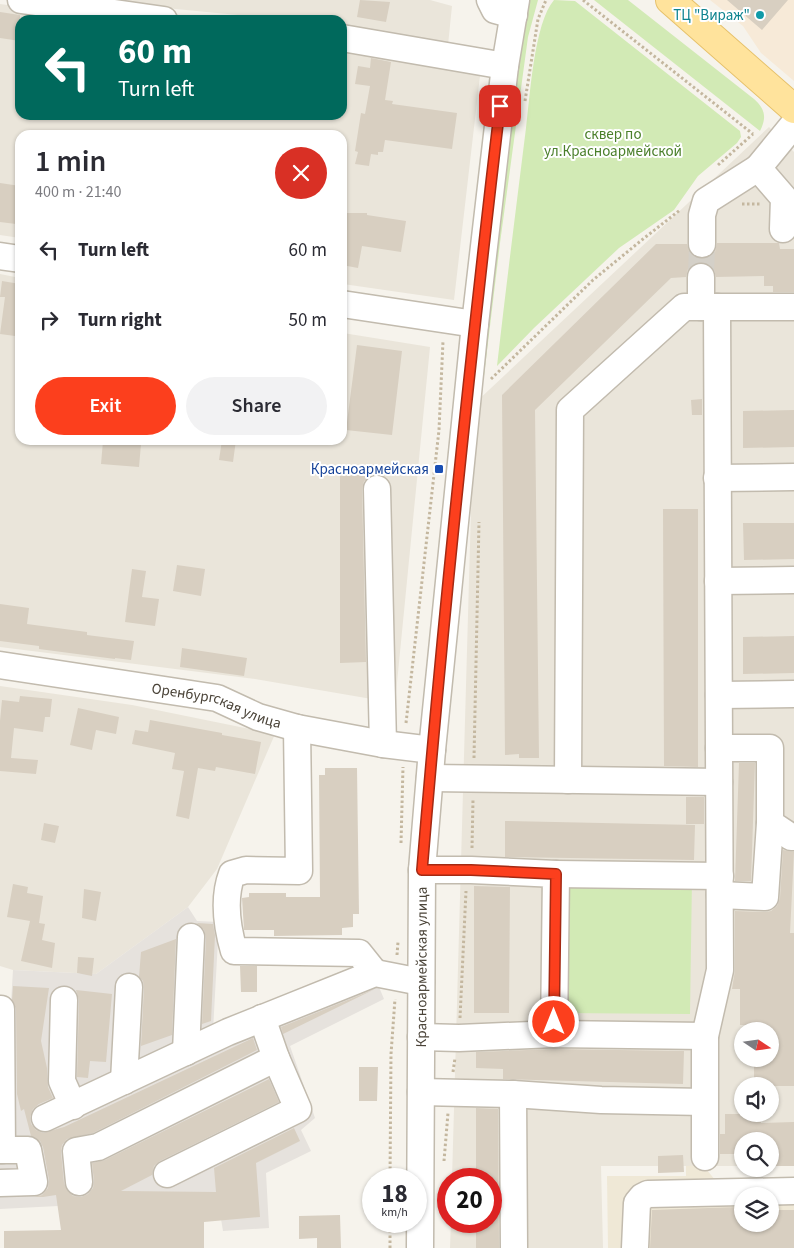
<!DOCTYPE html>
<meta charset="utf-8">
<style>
:root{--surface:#fff;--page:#f2f2f3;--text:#2b2b33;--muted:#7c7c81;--accent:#fc3f1d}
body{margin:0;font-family:"Source Sans 3",sans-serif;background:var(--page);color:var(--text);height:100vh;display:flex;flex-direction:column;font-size:19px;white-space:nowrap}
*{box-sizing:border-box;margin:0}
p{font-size:16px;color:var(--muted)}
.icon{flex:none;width:28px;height:28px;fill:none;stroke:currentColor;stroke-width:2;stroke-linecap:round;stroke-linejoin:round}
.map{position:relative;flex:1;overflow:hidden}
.details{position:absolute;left:15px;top:130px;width:332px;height:315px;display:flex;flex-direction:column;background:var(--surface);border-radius:15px;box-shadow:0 1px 4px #0004}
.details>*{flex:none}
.hud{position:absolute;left:15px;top:15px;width:332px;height:105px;border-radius:15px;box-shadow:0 1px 4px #0004;background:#00695c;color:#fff;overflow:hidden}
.needle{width:32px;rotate:103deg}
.fabs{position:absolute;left:734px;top:1022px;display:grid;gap:10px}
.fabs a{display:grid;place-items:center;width:45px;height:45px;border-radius:50%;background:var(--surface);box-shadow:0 1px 4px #0004;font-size:25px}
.speed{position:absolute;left:362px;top:1168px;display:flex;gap:10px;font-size:25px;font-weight:700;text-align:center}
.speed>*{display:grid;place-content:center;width:65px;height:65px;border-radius:50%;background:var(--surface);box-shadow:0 1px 4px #0004;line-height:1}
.speed small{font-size:12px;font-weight:400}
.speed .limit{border:8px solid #d22;background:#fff;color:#111}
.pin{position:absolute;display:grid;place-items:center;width:42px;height:42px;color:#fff;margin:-21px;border-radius:10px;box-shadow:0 2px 8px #0006}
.me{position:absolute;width:55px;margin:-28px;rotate:0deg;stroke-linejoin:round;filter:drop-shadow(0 0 4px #0008)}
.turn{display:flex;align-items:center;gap:18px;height:105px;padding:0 20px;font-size:22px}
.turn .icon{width:65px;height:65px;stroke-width:2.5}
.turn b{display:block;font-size:35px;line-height:42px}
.round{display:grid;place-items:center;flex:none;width:52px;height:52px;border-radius:26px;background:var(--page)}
.overview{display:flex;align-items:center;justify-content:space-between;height:85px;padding:0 20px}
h1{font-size:30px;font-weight:600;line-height:38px}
.button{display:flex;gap:10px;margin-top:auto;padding:10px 20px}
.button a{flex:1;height:58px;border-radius:30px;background:var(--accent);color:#fff;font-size:20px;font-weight:600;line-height:58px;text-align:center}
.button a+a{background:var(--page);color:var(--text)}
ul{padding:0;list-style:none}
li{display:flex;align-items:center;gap:15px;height:70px;padding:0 20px}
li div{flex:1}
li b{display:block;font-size:19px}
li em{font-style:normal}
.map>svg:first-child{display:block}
.residential{fill:#eae5da;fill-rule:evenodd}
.commercial{fill:#f7ead8}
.industrial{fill:#e6e2dd}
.education{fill:#efe8d6;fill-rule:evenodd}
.green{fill:#d2eab5}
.building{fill:#d8cfc1}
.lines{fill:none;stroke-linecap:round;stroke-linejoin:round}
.minor-tunnel{stroke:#d4d0c8;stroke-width:26;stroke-dasharray:26 13;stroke-linecap:butt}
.minor-casing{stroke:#c2bbae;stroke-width:29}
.major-casing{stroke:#e6c16a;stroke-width:30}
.path{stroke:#c4b79f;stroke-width:3;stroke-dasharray:2.5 2.5;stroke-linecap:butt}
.minor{stroke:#fff;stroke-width:26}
.major{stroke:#ffe39c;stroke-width:28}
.route-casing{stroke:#a42913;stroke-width:12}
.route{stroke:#fc3f1d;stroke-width:9}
.culture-dot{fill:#0f9aa8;stroke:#fff;stroke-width:2}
.transit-dot{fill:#1a4fb4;stroke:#fff;stroke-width:2}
.labels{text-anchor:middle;stroke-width:4;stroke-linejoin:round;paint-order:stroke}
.culture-label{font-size:15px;fill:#0d838f;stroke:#fff;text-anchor:end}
.park-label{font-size:15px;fill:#4a7f2a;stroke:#fff}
.transit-label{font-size:15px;fill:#164399;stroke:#fff;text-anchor:end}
.street-label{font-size:15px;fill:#4b4439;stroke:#fff}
</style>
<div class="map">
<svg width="794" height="1248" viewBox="0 0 794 1248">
<rect width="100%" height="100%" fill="#f6f3ec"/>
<path class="residential" d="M108,0H430L452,6L448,45L343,27L342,20H288L155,7Z
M0,4L117,20H20V115H342L343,44L481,67L454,300L343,284L342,135H20V238L0,235Z
M769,127L794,152V1166H770V1141H742V1166H601L603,1248H450L451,1221H491V1179H452L474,404ZM742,1031H770V1059H742ZM742,1086H770V1114H742Z
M0,274L20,278V440H342L343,333L430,347L395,703L255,679L0,647Z
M0,686L132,705L275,734L217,869L188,907L96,974L13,970L0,966Z"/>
<path class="commercial" d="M710,0H794V81L761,53L743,26Z"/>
<path class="industrial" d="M188,907L197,921L219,922L213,1031L371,968L384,999L290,1046L315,1118L301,1130L311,1151L266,1173L269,1228L223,1231L221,1219L58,1206L0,1209V1003H11L13,970L96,974Z"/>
<path class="education" d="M703,1165L719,1185L794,1184V1248H608L607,1176H686V1166ZM742,1196H770V1224H742Z"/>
<path class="green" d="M529,0H538L528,37L500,243L484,376H479L495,244L527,7Z
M554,0L575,1L740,131L741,137L737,143L698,176L674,210L619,248L534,328L497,366C506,287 516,208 526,128C530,97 534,23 554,0Z
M594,0H628L754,99C765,109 767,117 760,131Z
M559,877L692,878L690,1014L558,1013Z"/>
<path class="building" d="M360,0L390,2L386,22L357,17Z
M727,0H788L762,30Z
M0,12L20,15V41L0,38Z
M371,58L391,62L385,100L393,101L392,104L457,113L452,149L385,140L383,152H378V155L371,154L369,166L355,164L358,152L355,151L361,113L365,114L370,86L355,84L358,66L370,68Z
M0,183L20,186L16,224L0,222Z
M342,213H367V215L406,221L401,252L362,246L358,268L342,265Z
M717,243H779L780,249H794V292H773V286H764V276L716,277L714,270L709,264L701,262L694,264L688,269L686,277L671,278L535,410L539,758H519V754L505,755L502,395L656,244H687L689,251L694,257L702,259L709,257L715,252Z
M2,281L20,284V326H17L15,336L0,334L5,297H0Z
M357,345L402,351L392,435L346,430Z
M702,399V415H692L691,400Z
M794,410V447L743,448V411Z
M222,440H236L233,462L219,460Z
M103,441L141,444L139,467L101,464Z
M340,475H373L364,481L362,489L366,662L340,663Z
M663,509H698V767L664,766Z
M743,523H794V559L744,560Z
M177,565L205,569L201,596L173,591Z
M132,569L146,571L142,597L159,599L155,626L125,622Z
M0,604L29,608L27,624L87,632V635L134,641L131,660L115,658V659L39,649V646L0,641Z
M794,636V673L743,674V637Z
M182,648L247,658L244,676L180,667Z
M20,696L52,699L50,717H45L43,732L14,728L11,758L38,760L36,774L0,771V721L2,700L19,702Z
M78,708L119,717L116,734L96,730L92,750L70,745Z
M150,720L222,733V735L261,742L255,774L216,767L215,771L198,768L189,819L176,816L184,771L172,769L175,753L132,744L135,730L148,732Z
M739,763H755L751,881H735Z
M325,768H357L359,914H353V927L342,928V935L274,936V930H244L242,898L249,897V893H286V897H320L319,775H325Z
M686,797H704V824H686Z
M505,821L695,825L694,860L505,857Z
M44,823L59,826L55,843L41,840Z
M783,850L794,852L790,933H794V1086H754V1059H770V1031H755V1025H740V989H732L735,970V911L765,912L771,911L777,906L780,898Z
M13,884L28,887L27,893L43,896L39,923L45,924L42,940L55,943L52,968L21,961L30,921L7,917Z
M474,886L510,887L509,1013H474Z
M84,889L101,892L96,921L82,918Z
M197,923L213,924L215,935L211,1021L202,1024L206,938L204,930Z
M176,939L172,1035L141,1046L144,988L143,981L139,977L141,952Z
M78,957L94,958L92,976L77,973Z
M240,966H257V992H241Z
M13,986L49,988L41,1041L47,1068L48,1087L53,1098L39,1104L33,1109L30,1117L31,1124L36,1130L43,1133L64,1127L253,1038L257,1050L93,1133L67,1139L62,1145L61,1152L64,1183L67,1190L73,1196L81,1197L88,1194L93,1188L94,1181L92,1163L105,1160L269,1079L279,1102L160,1161L154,1166L152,1175L121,1191L216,1192L214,1168L294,1128L300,1141L256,1163L260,1217L204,1222V1248H4V1231L61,1230L56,1195L43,1197H22H34L42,1195L48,1188L49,1180L43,1147L40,1141L31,1136L24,1109L21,1111L17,1094L16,1009L12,1000Z
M375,989L283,1034L281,1027Z
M76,990L112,994L106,1062L90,1061L88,1078L77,1077L79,1000Z
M554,1049L684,1051L683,1084L503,1079V1069L476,1068V1052Z
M359,1067H378L377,1101H359Z
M476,1108L498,1109L499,1248H476V1221H491V1179H476Z
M725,1114H761V1123L794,1122V1166H770V1141H742V1154H720V1134H725Z
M683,1155L684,1172L658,1173V1156Z
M737,1207V1210H742V1224H770V1210H794V1248H650L652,1210Z
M340,1215L341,1248H317V1238L299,1239V1216Z"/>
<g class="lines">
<path class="minor-tunnel" d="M701,277L702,244"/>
<defs>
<g id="minor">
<path d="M21,0L164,20"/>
<path d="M490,0L495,10L514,15"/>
<path d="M342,38L505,66"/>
<path d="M783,229L784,198L758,168L794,124"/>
<path d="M702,244V215L706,201L758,168"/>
<path d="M0,256L20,259"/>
<path d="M342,304L475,324"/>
<path d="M701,307V277"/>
<path d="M717,478L794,477"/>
<path d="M377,489L383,744"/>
<path d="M718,581L794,580"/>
<path id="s1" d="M0,665L217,698L258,717L297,728L383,744L432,750"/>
<path d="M719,695L794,694"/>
<path d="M297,728L299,871L246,870L232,874C223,898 227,927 234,951L359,953L375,973"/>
<path d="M719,748H770V823L791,837H794"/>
<path d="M430,778L719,782"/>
<path d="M568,780L570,410L684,307H794"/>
<path d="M422,870H471L556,874L554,1034"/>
<path d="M556,874L720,876"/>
<path d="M720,895L765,897L770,823"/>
<path d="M64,1000L62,1081L73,1106"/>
<path d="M421,1037L459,1038L554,1034L705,1036"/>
<path d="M186,1052L191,937"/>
<path d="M124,1081L129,987"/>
<path d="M421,1092L513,1094L601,1100L704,1102"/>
<path d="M513,1094L514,1248"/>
<path d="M45,1118L228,1032L375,973L421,982"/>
<path d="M0,1150H2L1,1009"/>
<path d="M705,1157V1036L720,970L717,307"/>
<path d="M167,1174L298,1109L276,1058L262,1018"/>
<path d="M79,1182L76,1151L98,1147L276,1058"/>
<path d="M0,1183L34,1182L28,1150H2"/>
<path id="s2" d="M420,1248L422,870L432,750L475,324L505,66L516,0"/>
<path d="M635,1248L637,1203L642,1197L648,1194L794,1191"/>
</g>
<path id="major" d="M670,0L794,109"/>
</defs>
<use href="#minor" class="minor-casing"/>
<use href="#major" class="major-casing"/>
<path class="path" d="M583,0L753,134
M525,101L538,19L546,0
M718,165L753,134
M742,204H761
M491,379L593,280L643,239L680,210
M406,723L439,430L443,341
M474,758L479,522
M401,843L403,767
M472,848L473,800
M397,955L398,942
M460,1018L466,891
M453,1072L455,1058
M444,1161L448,1113
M390,1179L391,1054L395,999
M390,1248V1221"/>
<use href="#minor" class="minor"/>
<use href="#major" class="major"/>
</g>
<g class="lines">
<defs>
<path id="route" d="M500,106C470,360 443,615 422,870H471L556,874L554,1022"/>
</defs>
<use href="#route" class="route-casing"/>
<use href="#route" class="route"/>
</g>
<circle class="culture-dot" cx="760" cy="15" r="5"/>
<rect class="transit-dot" x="434" y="464" width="10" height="10" rx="2.5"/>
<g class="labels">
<g class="culture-label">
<text x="750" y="20">ТЦ "Вираж"</text>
</g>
<g class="park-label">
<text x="613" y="139">сквер по<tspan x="613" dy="17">ул.Красноармейской</tspan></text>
</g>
<g class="transit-label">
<text x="429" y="474">Красноармейская</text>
</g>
<g class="street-label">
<text dy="5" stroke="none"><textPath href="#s1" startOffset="221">Оренбургская улица</textPath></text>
<text dy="5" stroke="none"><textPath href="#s2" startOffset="281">Красноармейская улица</textPath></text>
</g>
</g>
</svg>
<div class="fabs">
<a><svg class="needle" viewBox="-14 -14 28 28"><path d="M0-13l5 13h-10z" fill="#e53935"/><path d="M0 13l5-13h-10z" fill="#7c7c81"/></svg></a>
<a><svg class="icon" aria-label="sound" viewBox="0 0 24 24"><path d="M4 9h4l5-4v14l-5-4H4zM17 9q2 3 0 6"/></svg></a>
<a><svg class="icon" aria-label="search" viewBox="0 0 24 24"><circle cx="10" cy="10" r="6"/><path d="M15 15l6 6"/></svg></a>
<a><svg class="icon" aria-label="layers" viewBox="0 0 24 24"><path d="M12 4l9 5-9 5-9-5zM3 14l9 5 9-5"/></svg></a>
</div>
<div class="speed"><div>18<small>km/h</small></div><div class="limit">20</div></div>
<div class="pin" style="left:500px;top:106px;background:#d93025"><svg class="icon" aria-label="arrive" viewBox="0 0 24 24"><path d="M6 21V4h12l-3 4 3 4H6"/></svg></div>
<svg class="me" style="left:554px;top:1022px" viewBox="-20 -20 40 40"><circle r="17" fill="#fc3f1d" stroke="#fff" stroke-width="3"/><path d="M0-11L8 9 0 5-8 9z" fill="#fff"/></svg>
<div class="hud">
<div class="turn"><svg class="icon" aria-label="left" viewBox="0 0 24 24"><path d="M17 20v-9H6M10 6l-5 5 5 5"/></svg><div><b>60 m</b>Turn left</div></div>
</div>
<section class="details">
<div class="overview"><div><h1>1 min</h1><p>400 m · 21:40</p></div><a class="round" style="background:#d93025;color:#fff"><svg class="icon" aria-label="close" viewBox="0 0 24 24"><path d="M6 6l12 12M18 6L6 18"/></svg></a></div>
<ul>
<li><svg class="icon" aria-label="left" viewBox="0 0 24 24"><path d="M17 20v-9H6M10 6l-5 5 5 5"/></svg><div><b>Turn left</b></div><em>60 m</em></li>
<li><svg class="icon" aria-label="right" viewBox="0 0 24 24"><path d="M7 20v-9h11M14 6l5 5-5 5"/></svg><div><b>Turn right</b></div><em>50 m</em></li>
</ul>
<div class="button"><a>Exit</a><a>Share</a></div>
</section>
</div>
